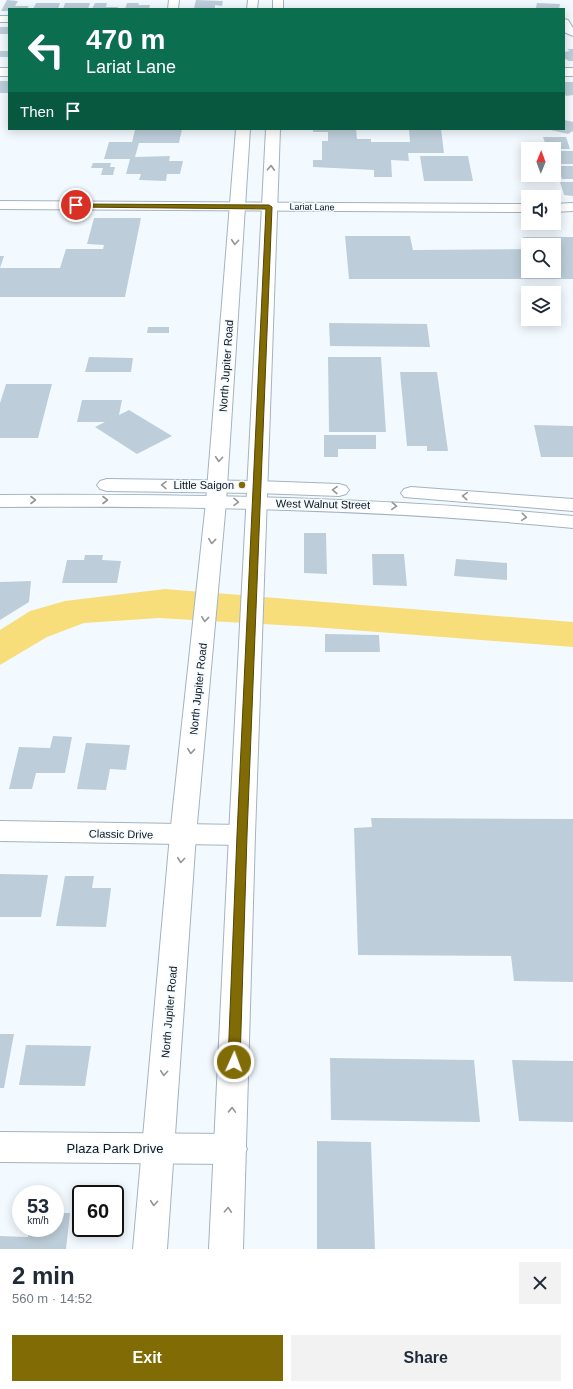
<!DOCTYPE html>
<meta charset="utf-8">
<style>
:root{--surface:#fff;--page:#f2f2f3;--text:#1f2937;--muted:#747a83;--accent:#806b05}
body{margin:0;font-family:Arial,sans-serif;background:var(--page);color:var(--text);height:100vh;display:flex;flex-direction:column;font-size:15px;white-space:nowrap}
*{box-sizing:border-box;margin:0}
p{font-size:13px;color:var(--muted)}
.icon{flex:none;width:22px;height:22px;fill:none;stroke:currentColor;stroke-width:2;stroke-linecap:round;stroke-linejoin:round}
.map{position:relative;height:1249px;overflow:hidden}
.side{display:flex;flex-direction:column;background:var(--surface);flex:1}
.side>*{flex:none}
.banner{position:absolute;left:8px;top:8px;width:557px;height:122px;border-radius:0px;box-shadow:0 2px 10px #0003;background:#0b6e4f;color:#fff;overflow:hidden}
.needle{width:26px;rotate:1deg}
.controls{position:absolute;left:521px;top:142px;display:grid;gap:8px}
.controls a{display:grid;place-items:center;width:40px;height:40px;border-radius:0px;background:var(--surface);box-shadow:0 2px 10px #0003;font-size:20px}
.speed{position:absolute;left:12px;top:1185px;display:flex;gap:8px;font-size:20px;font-weight:700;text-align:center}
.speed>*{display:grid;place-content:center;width:52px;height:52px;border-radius:50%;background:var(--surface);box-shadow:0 2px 10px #0003;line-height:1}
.speed small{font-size:10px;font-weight:400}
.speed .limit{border:2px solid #111;border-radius:6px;background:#fff;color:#111}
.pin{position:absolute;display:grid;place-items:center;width:34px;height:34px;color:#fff;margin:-17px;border:2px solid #fff;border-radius:50%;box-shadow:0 1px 4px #0007}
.me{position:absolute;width:44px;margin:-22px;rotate:2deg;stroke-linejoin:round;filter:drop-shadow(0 0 3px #0008)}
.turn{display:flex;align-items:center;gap:14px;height:84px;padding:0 12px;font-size:18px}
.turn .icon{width:52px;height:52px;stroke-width:2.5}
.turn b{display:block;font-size:28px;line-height:34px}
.then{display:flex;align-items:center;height:38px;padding:0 12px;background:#0003;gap:8px;font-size:15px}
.round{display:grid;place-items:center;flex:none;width:42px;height:42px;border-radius:0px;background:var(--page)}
.summary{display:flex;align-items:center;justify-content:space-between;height:68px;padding:0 12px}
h1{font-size:24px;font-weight:800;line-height:30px}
.button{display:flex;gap:8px;margin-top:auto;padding:8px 12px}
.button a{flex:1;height:46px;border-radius:0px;background:var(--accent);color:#fff;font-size:16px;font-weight:800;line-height:46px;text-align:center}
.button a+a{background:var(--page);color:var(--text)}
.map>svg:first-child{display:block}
.water{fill:#f8de7a}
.building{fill:#bdceda;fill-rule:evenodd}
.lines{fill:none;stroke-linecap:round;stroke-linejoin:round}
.minor-casing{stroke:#a3b3bf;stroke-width:2}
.secondary-casing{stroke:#a3b3bf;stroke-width:2}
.primary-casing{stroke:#a3b3bf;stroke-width:2}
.minor{fill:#fff;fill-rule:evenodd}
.secondary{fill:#fff;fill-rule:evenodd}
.primary{fill:#fff;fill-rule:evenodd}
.oneway{stroke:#939698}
.route{fill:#806b05;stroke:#534603}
.poi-dot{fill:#806b05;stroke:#f3faff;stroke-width:1.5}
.labels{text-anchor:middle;stroke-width:3;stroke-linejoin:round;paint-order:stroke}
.far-street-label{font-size:9px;fill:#0f1519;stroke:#f3faff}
.street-label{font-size:11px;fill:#0f1519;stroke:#f3faff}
.poi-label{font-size:11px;fill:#0f1519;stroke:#f3faff;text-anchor:end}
.near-street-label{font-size:13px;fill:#0f1519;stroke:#f3faff}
</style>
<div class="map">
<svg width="573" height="1249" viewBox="0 0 573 1249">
<rect width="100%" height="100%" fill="#f3faff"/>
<path class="water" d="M165,589L573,622V647L313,627L159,618L84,623L47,637L0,665V630L30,611L65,601Z"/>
<path class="building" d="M7,0L18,1L15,6H29L27,9H9V11H1Z
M196,0L223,1L222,6L215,5V8H194Z
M36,3H60L58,9H33Z
M65,3H90L88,9H63Z
M95,3H107L106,7H118L117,9H92Z
M127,3H139L138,5H150L149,9H125Z
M537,3L560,4L559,9L536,8Z
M0,27H9V34H0Z
M567,49H573V61H569L564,58V52L570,51Z
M0,51H9V57H0Z
M0,81H9V93H0Z
M564,82H573V95L566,96L564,93Z
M564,120L573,122V131L568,134L551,130L564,129Z
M142,129H182L179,143H139L135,157L170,156L169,161H183L180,174H167L166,181L139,180L141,174H126L130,159H104L109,142H132L135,130Z
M313,129H356L357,139H371V142H410L409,129H441L444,153H408L409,161L391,160L392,177H374V170L313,167V160H322V141H328V132H313Z
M543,137H566L570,149H547Z
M554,151H573V164H554Z
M420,156H468L473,181H424Z
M93,163H111L110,167H115L113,175H101L103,168H91Z
M557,166H573V179H562Z
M560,182H573V196L564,195Z
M94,218H141L125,297H0V256H4L0,268H60L66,249H103L104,245L87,244Z
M345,236H410L413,250L527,249L523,237H573V279H349ZM528,245H554V271H528Z
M329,323L427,324L430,347L330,346Z
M148,327H169V333H147Z
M89,357L133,358L131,372H85Z
M328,357H381L386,432H329Z
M400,372H437L448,451H427V446H407Z
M6,384H52L38,438H0V403Z
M82,400H122L119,415L129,410L172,436L137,454L95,427L105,422H77Z
M534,425L573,426V457H541Z
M324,435H376V449H338V457H324Z
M304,533H326L327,574L304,573Z
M372,554H404L407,586L373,585Z
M85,555H103L102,560L121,561L117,583H62L67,560H84Z
M456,559L507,563V580L454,576Z
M31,581L29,602L0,620V582Z
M325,634L379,635L380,652H325Z
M53,736L72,737L65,773H36L32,789H9L19,747L50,748Z
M86,743L130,745L126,770L110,769L106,790L77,789Z
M371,818L573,819V982L514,981L511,956L358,955L354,828L372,827Z
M0,874L48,875L41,917H0Z
M65,876H94L92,888H111L106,927L56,926Z
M0,1034H14L4,1088H0Z
M26,1045L91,1046L85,1086L19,1085Z
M330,1058L474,1060L480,1122L331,1120Z
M512,1060L573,1061V1122L519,1121Z
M317,1141L371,1142L375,1249H317Z
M55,1213H70L66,1249H0V1236L28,1237L29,1228H55Z"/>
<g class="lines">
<defs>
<path id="minor" d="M169,0H179L178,9H168Z
M0,16H9V22H0Z
M564,19L568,20L573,28V36L564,32Z
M0,68H9V76H0Z
M564,68H573V76H564Z
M0,201L528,204V212L0,209Z
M573,203V211L554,212V204Z
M0,821L242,825L251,828L255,835L251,842L242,845L0,841Z
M0,1132L231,1134L242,1139L247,1149L242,1159L231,1164L0,1162Z"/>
<path id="secondary" d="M107,479L257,481L339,484L346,486L349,490L346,494L339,496L257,493L107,491L100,489L97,485L100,481Z
M411,487L573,499V511L404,497L401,493L404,489Z
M0,495C192,494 382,497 573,516V528C382,509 192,506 0,507Z"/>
<path id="primary" d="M248,0H258L257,9H247Z
M273,0H283V9H273Z
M236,129H250L226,502L196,835L167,1249H133L170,835L206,502Z
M266,129H280L255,835L243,1249H209L229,835Z"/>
</defs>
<use href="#minor" class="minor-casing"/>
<use href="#secondary" class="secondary-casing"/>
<use href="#primary" class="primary-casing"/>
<use href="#minor" class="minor"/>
<use href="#secondary" class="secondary"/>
<use href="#primary" class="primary"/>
</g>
<defs><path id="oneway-chevron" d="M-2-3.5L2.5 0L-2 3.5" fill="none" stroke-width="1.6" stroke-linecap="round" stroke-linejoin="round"/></defs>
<g class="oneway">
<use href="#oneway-chevron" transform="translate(271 168) rotate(-87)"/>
<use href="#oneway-chevron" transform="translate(235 242) rotate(94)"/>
<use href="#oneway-chevron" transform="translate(219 459) rotate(94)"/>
<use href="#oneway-chevron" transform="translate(164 485) rotate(-179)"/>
<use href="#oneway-chevron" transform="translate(335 490) rotate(-178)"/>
<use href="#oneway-chevron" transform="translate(465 496) rotate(-176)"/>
<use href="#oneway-chevron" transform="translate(33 500)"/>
<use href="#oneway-chevron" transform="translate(105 500)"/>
<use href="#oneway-chevron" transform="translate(236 502) rotate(1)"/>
<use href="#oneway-chevron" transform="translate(394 506) rotate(4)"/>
<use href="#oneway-chevron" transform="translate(524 517) rotate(5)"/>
<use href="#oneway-chevron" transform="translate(212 541) rotate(96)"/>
<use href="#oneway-chevron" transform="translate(205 619) rotate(96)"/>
<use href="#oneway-chevron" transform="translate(191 751) rotate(96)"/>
<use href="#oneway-chevron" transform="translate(181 860) rotate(95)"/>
<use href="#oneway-chevron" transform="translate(164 1073) rotate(95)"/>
<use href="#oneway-chevron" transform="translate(232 1110) rotate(-88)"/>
<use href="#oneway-chevron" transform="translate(154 1203) rotate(95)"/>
<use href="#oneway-chevron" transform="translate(228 1210) rotate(-87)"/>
</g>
<path class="route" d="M74,204L269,205L272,207L247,835L240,1062L239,1066L234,1067L230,1066L228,1062L237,835L266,209L76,207L74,206Z"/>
<circle class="poi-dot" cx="242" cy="485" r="4"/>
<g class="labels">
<g class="far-street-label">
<text transform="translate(312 207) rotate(1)" y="3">Lariat Lane</text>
</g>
<g class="street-label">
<text transform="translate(226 366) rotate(-86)" y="4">North Jupiter Road</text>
<text transform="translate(323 504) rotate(1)" y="4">West Walnut Street</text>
<text transform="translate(198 689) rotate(-84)" y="4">North Jupiter Road</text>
<text transform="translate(121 834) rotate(1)" y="4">Classic Drive</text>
<text transform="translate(169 1012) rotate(-85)" y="4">North Jupiter Road</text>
</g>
<g class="poi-label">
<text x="234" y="489">Little Saigon</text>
</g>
<g class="near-street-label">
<text x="115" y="1153">Plaza Park Drive</text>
</g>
</g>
</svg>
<div class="controls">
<a><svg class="needle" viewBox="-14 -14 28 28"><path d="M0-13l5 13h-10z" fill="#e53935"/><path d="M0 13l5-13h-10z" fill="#747a83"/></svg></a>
<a><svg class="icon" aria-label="sound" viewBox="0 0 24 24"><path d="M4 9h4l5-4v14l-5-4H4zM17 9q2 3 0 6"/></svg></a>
<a><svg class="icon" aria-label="search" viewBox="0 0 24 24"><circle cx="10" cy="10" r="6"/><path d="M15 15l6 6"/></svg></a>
<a><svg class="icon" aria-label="layers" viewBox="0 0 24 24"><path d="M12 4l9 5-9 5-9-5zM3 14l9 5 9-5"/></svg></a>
</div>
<div class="speed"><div>53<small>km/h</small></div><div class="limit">60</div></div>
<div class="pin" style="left:76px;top:205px;background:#d93025"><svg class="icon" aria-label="arrive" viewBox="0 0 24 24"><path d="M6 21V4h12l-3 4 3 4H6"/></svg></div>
<svg class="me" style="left:234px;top:1062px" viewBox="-20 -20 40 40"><circle r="17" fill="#806b05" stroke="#fff" stroke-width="3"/><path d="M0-11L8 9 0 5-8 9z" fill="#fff"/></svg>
<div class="banner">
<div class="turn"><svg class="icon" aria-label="left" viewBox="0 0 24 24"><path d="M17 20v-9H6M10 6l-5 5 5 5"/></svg><div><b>470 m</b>Lariat Lane</div></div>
<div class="then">Then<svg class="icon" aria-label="arrive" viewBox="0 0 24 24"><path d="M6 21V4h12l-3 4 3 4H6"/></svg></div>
</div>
</div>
<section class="side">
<div class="summary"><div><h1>2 min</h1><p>560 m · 14:52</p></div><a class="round"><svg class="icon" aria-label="close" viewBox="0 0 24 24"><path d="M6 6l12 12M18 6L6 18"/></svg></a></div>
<div class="button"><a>Exit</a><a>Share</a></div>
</section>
